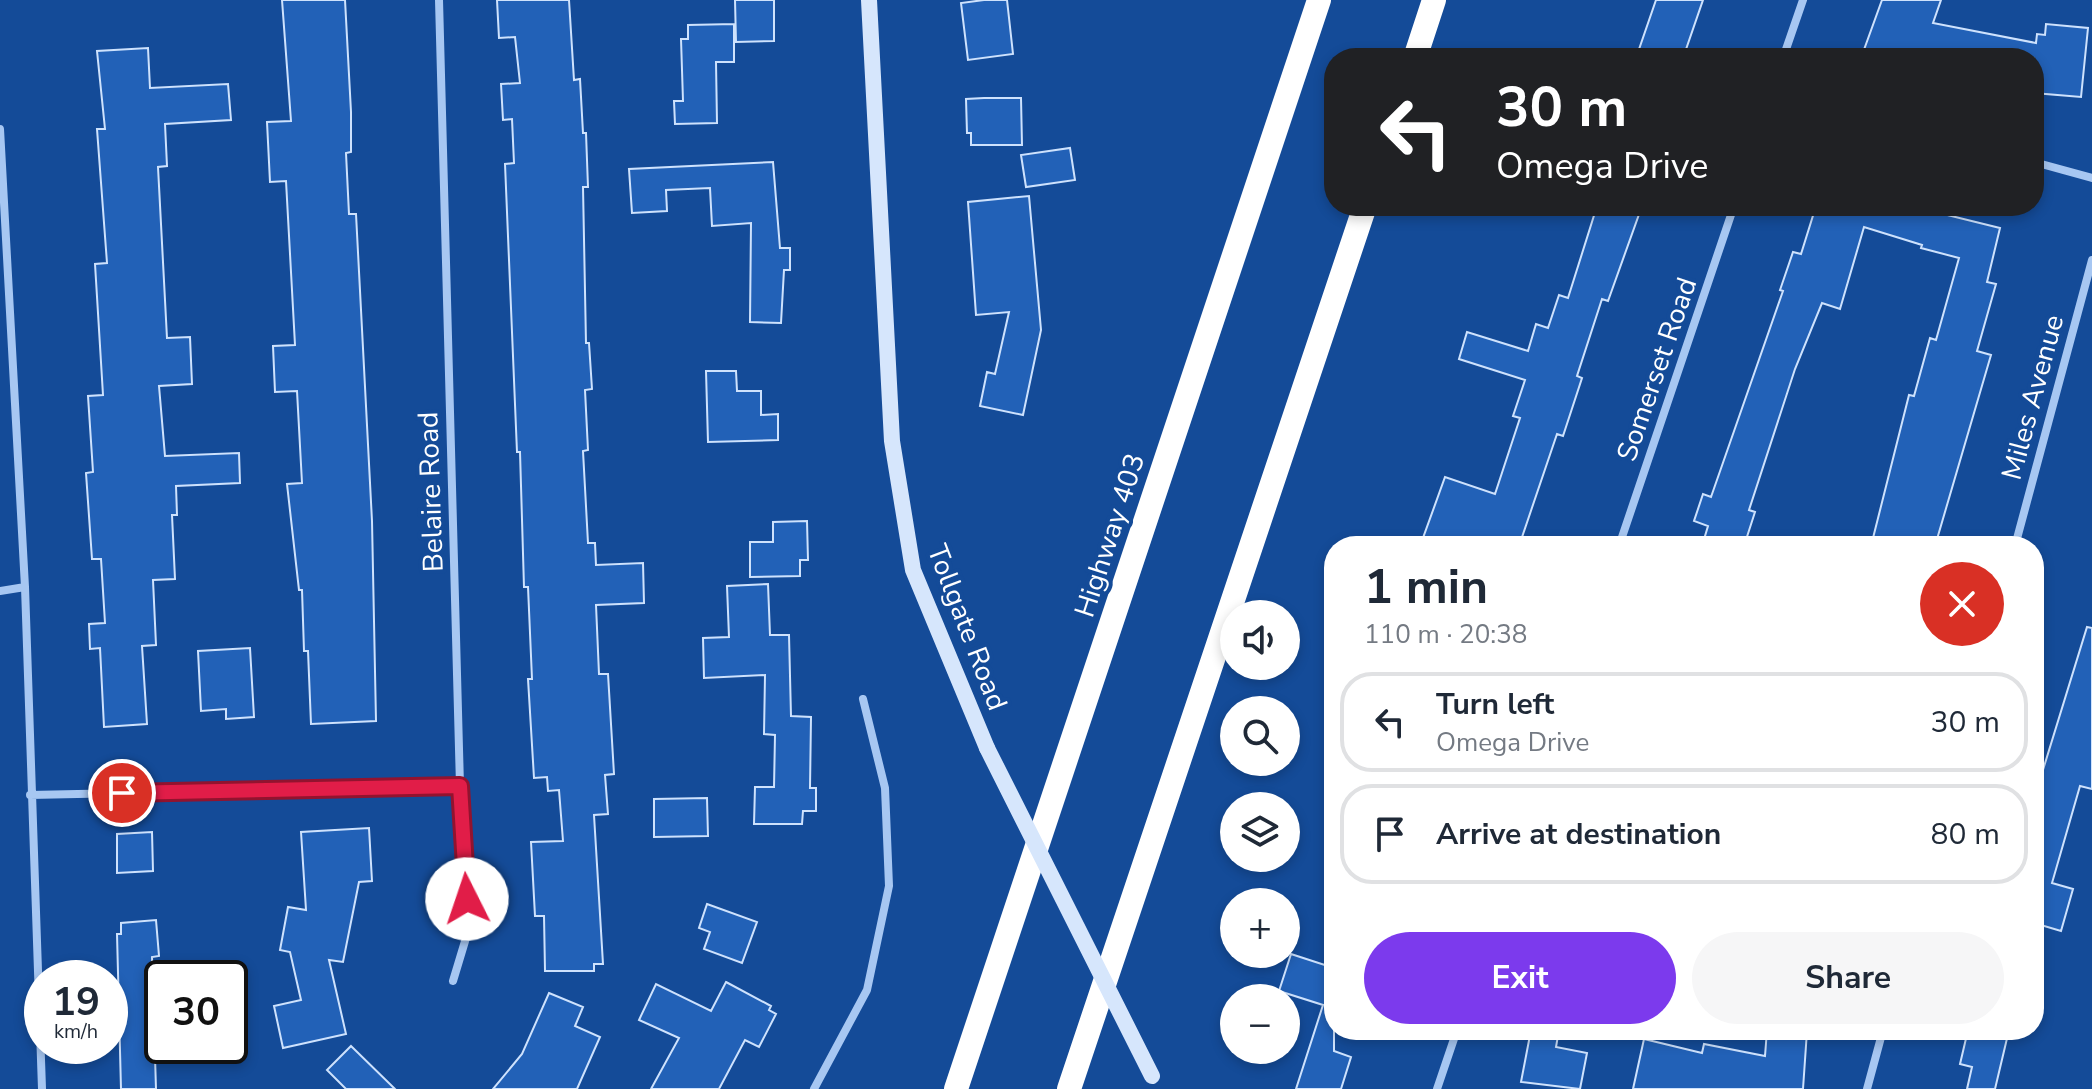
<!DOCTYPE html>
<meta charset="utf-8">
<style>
:root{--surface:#fff;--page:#f6f6f7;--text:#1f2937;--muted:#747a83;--line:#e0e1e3;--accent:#7c3aed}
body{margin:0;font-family:"Nunito Sans",sans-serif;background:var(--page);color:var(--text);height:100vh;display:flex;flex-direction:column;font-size:30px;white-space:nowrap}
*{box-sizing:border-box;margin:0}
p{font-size:26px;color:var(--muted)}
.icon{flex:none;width:44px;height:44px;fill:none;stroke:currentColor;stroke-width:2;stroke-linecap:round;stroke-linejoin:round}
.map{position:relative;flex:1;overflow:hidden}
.side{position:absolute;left:1324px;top:536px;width:720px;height:504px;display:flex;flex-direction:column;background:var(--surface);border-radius:32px;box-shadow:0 4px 12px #0003}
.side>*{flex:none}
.hud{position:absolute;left:1324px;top:48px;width:720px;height:168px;border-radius:32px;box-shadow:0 4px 12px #0003;background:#202124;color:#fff;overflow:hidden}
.controls{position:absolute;left:1220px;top:600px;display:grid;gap:16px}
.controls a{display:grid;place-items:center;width:80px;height:80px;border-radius:50%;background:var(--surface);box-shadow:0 4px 12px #0003;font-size:40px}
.speed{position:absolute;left:24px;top:960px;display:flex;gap:16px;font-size:40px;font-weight:700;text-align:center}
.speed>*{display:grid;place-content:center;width:104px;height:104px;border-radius:50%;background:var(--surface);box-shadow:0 4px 12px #0003;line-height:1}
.speed small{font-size:20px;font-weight:400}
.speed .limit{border:4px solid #111;border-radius:12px;background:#fff;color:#111}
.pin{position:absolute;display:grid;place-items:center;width:68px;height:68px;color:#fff;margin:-34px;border:4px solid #fff;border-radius:50%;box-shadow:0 2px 8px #0007}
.me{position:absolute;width:88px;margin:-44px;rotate:356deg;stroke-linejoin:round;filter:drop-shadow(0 0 6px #0008)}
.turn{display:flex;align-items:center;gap:28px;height:168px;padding:0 40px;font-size:36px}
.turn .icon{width:104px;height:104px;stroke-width:2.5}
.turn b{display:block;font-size:56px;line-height:68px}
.round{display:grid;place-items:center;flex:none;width:84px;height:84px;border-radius:42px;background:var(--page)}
.overview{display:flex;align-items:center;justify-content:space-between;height:136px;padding:0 40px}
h1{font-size:48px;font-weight:700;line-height:60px}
.action{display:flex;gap:16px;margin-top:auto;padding:16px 40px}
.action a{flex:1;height:92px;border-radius:48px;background:var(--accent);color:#fff;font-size:32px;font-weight:700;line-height:92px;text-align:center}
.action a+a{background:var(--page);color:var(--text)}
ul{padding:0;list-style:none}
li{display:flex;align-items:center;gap:24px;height:100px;margin:0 16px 12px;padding:0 24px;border:4px solid var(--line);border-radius:32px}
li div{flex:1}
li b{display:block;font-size:30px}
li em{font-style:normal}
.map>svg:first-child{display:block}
.building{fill:#2261b7;stroke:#cee2fd;stroke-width:2}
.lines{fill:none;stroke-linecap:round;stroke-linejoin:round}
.minor{stroke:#a7c7f2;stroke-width:8}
.secondary{stroke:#d6e6fc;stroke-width:16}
.motorway{stroke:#fff;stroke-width:24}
.secondary-bridge{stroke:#d6e6fc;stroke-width:16}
.route-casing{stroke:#92132f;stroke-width:20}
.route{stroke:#e11d48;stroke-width:14}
.labels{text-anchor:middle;stroke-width:8;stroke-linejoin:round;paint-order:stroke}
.street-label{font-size:28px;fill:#fff;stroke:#144b98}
</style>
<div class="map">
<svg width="2092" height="1089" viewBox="0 0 2092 1089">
<rect width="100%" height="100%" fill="#144b98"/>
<path class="building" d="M282,0H345L351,112V152L346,153L349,214H356L372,521L376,721L311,724L308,651H304L302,590H299L287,484L302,483L297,391L275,392L273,346L295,345L286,181L270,182L267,122L291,121Z
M497,0H569L574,80L580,79L583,133H586L588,187H583L586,343H589L592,389L585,390L588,450L583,451L588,543H595L596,565L643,563L644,603L596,605L599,674H608L614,774L605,775L608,814L594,815L603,964H594V971H545L544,916H535L531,842L563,841L559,790L548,791L547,777L534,778L528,679H532L528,587H524L520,452H517L505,164L514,163L512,119L503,120L501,84L520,83L515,37L499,38Z
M735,0H774V41L736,42Z
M984,0H1007L1013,54L968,60L961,3Z
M1656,0H1703L1683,58H1636Z
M1882,0H1941L1933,23L2036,43L2037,34L2045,35L2046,24L2088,28L2081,97L2034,93V58H1861Z
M734,24V62H716L717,123L675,124L674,101H683L681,39H688V25Z
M148,48L150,88L228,84L231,120L165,124L167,166L158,167L167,338L190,337L192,384L159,386L165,456L239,453L240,483L176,486L177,515H172L175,579L153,580L156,645L142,646L147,724L104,727L100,648L90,649L89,624L105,623L101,559H92L86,473L93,472L88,396L103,395L95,264L107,263L97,129H105L97,51Z
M984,98H1021L1022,145H971V133H967L966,99Z
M1070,148L1075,180L1026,187L1021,155Z
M773,162L780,248H790V270H784L781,323L750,322L751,223L712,226L710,188L666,190L667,211L632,213L629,169Z
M1029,196L1041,330L1023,415L980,406L987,372L995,374L1009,312L976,315L968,202Z
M1597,206H1642L1608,301L1602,299L1577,376L1582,378L1563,436L1557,434L1519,546H1445L1423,538L1445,477L1495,494L1520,418L1513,416L1525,380L1459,359L1467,332L1528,351L1536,324L1548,328L1559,295L1568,298Z
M1816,206H1911L2000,228L1987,282L1996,284L1977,351L1991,355L1935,546H1871L1909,395L1914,396L1930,338L1936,340L1959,258L1921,248L1922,245L1864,227L1840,309L1822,303L1795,369L1749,510L1755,512L1744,546H1702L1708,526L1694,521L1703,494L1711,497L1783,291L1780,290L1793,252L1801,254Z
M706,371H736L737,391H761V415L778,414V440L708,442Z
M807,521L808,560H800V576L750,577V542H773V522Z
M768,584L770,635H789L791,716L811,717L810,788H816V811H803L802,824H754L755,787H774L775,735L764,734L765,675L704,678L703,638L729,637L727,586Z
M2087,627L2092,628V789L2080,786L2052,883L2073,889L2061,931L2034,923V799Z
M250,648L254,717L226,719V709L201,711L198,651Z
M707,798L708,836L654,837V799Z
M369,828L372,881L359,882L343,962L329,960L346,1034L283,1048L274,1006L301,1000L290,952L280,950L288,907L306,910L301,832Z
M152,832L153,871L117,873V834Z
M707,904L757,922L742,963L704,949L710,932L699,928Z
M156,920L159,956L152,957L156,1089H121L117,934H121V923Z
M1291,954L1334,968V1051L1351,1057L1341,1089H1296L1323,1005L1279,991Z
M726,982L771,1006L769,1010L776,1014L759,1047L745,1040L719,1089H651L679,1038L639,1020L656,984L711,1011Z
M549,993L583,1007L575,1026L600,1037L577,1089H493L522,1054Z
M1531,1030H1559L1556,1047L1587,1053L1580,1089L1521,1082Z
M1767,1030L1807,1031L1803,1089H1633L1644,1039L1702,1053L1704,1044L1765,1056Z
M1968,1030H2009L1995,1089H1967L1972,1067L1960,1064Z
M351,1046L395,1089H346L327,1070Z"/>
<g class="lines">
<path class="minor" d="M439,0L460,786L469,928L453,981
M1783,58L1803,0
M0,129L25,587L42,1089
M2034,162L2092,178
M1619,546L1734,206
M2015,546L2092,260
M0,591L25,587
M30,795L460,786
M814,1089L867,990L889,886L885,788L863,699
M1437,1089L1457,1030
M1867,1089L1883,1030"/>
<path class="secondary" d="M869,0L892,441L913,570L987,748"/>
<path class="motorway" d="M1415,58L1434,0
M956,1089L1319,0
M1069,1089L1365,206"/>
<path class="secondary-bridge" d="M987,748L1152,1076"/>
</g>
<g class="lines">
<defs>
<path id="route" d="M122,793L460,786L467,899"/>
</defs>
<use href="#route" class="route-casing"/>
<use href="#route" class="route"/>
</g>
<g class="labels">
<g class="street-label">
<text transform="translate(1656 369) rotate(-71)" y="10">Somerset Road</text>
<text transform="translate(2032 397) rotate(-75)" y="10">Miles Avenue</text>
<text transform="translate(430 492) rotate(-92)" y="10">Belaire Road</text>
<text transform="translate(1109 535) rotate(-72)" y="10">Highway 403</text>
<text transform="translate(968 627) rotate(69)" y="10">Tollgate Road</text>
</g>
</g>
</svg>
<div class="controls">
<a><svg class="icon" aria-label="sound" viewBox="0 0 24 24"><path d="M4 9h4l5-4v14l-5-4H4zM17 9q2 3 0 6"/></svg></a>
<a><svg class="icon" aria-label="search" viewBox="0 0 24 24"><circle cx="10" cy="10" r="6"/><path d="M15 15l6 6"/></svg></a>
<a><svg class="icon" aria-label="layers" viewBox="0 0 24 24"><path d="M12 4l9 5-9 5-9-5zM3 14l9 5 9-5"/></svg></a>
<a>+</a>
<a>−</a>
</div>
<div class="speed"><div>19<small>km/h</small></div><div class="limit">30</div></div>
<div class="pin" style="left:122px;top:793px;background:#d93025"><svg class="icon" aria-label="arrive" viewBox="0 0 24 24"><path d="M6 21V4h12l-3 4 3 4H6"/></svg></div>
<svg class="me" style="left:467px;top:899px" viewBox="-20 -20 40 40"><circle r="19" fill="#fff"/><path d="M0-13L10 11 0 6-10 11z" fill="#e11d48"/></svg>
<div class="hud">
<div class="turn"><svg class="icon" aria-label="left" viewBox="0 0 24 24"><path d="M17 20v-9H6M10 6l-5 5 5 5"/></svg><div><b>30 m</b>Omega Drive</div></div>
</div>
<section class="side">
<div class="overview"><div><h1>1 min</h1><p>110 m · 20:38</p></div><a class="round" style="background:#d93025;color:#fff"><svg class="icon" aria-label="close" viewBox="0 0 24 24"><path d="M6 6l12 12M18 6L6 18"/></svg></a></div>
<ul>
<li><svg class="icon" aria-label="left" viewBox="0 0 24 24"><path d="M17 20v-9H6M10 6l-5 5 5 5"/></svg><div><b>Turn left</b><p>Omega Drive</p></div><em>30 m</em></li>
<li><svg class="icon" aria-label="arrive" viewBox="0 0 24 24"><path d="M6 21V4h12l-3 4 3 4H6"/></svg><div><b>Arrive at destination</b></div><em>80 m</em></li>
</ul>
<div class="action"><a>Exit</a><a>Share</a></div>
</section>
</div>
